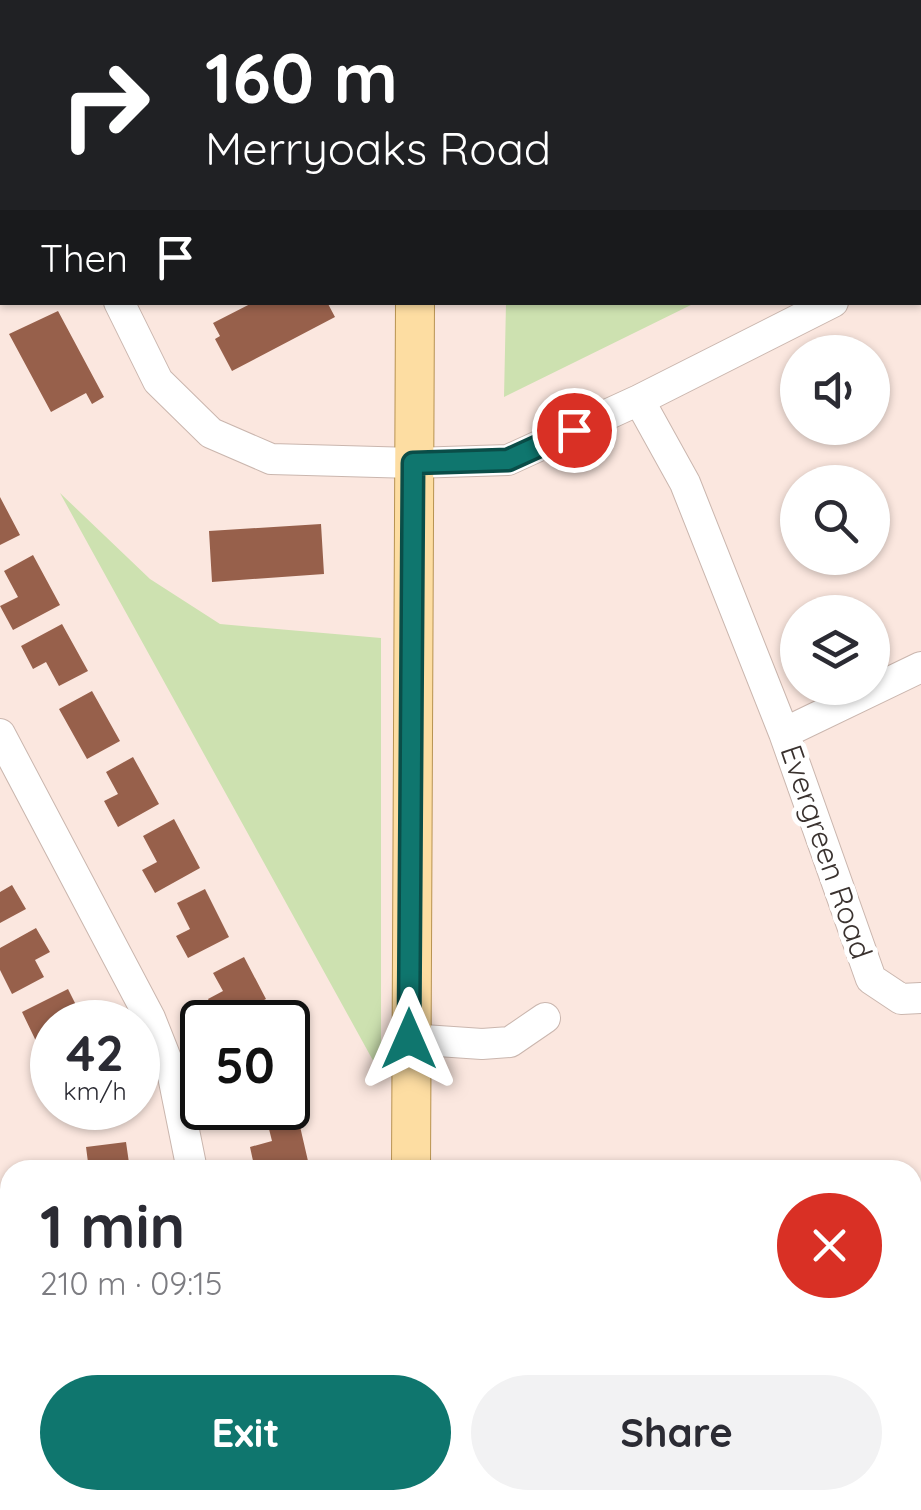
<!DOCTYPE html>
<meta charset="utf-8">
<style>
:root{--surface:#fff;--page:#f2f2f3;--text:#2b2b33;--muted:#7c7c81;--accent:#0f766e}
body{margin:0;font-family:Quicksand,sans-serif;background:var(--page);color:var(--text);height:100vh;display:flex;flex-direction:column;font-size:38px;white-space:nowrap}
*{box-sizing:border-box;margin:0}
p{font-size:32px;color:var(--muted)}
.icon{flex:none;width:55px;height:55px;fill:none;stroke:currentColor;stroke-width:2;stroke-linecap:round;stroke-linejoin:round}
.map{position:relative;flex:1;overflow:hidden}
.side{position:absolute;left:0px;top:1160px;width:922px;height:350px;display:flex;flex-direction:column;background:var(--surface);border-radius:30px 30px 0 0;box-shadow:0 2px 8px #0004}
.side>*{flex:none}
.hud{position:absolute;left:0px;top:0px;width:922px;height:305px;box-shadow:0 2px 8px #0004;background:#202124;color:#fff;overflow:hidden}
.tools{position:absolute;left:780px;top:335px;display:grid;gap:20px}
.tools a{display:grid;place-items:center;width:110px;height:110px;border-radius:50%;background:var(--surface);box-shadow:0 2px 8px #0004;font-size:50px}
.speed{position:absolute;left:30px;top:1000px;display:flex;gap:20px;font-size:50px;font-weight:700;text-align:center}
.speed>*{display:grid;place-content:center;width:130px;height:130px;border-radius:50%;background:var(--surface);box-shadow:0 2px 8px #0004;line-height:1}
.speed small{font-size:25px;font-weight:400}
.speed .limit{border:5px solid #111;border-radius:15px;background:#fff;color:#111}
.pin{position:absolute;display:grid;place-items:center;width:85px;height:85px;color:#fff;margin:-42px;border:5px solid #fff;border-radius:50%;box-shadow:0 2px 10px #0007}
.me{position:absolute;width:110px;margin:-55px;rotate:0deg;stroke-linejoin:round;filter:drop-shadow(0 0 8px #0008)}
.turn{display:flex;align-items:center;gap:35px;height:210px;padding:0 40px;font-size:45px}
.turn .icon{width:130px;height:130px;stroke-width:2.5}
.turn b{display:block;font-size:70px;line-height:85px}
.then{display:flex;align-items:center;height:95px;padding:0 40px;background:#0003;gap:20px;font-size:38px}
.round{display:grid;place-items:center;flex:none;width:105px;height:105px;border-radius:52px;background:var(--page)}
.headline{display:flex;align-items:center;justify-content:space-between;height:170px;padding:0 40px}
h1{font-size:60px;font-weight:700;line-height:75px}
.cta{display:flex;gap:20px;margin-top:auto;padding:20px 40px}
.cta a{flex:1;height:115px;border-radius:60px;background:var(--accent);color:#fff;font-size:40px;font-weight:700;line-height:115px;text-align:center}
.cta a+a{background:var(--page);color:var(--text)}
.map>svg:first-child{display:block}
.green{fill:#cde1b0}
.building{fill:#97604b}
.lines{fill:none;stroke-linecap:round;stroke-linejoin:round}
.minor-casing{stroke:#cab6ae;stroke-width:32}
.major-casing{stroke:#b89351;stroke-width:40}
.minor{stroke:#fff;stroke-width:30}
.major{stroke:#fddda2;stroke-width:38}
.route-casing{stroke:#0a4d48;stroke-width:25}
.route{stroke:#0f766e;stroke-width:18}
.labels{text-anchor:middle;stroke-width:10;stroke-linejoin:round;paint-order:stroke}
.street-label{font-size:30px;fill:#3a322f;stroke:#fff}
</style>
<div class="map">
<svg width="921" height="1510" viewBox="0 0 921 1510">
<rect width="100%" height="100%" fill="#fbe7df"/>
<path class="green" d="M515,0H921V190L920,2Z
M506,303V302L695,303L504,397Z
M0,374L60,493L150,579L220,624L381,638V1075L60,493Z
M259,1500H360V1510H239Z"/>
<path class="building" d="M254,302H327L335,317L232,371L215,339L220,336L213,323Z
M58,311L104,397L92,404L86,393L51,412L9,334Z
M0,497L20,535L0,545Z
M321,524L324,574L212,582L209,531Z
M33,555L60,605L13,630L0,606L18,597L4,571Z
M62,624L88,671L59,686L46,662L33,669L21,646Z
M92,691L120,741L87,759L59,709Z
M133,757L159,804L118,827L104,801L118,794L106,772Z
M174,819L200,868L155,893L142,870L157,862L143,836Z
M12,885L26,909L0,923V892Z
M205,889L229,937L188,958L176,936L190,929L177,903Z
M36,928L50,952L35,960L44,977L12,994L0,970V948Z
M244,957L266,999L220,1022L208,999L223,991L213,973Z
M68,989L80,1013L67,1019L68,1022H52V1062L47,1064L22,1012Z
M73,1108H107L110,1115L82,1128Z
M296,1109L308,1161L273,1170H255L250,1147L272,1141L266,1117Z
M126,1142L130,1170H89L86,1147Z
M10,1278V1316L0,1321V1283Z"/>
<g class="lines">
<defs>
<path id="minor" d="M920,261L921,263
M119,302L158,381L211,433L271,459L413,463L508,460L639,400L833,302
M639,400L685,483L784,733L871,979L901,999L921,998
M784,733L921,667
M0,734L150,1018L173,1076L192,1170
M409,1039L482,1044L510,1042L545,1018
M912,1372L921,1368
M0,1418L10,1411
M725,1510L734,1500"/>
<path id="major" d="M417,2V0
M411,1170L415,302
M414,1500L415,1510"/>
</defs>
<use href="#minor" class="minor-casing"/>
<use href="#major" class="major-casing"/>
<use href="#minor" class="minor"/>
<use href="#major" class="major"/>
</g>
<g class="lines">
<defs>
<path id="route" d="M409,1039L413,463L508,460L574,430"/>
</defs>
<use href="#route" class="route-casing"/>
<use href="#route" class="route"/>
</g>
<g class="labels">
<g class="street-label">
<text transform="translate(826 852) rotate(71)" y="10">Evergreen Road</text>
</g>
</g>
</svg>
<div class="tools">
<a><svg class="icon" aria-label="sound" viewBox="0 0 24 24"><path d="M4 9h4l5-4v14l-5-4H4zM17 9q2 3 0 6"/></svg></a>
<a><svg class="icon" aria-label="search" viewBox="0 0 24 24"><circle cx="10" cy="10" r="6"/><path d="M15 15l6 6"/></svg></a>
<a><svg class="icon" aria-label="layers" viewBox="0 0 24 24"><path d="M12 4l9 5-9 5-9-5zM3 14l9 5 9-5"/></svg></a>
</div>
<div class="speed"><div>42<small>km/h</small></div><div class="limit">50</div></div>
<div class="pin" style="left:574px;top:430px;background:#d93025"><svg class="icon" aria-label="arrive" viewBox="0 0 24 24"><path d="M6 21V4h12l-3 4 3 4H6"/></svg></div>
<svg class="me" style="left:409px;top:1039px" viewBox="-20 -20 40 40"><path d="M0-17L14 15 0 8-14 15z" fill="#0f766e" stroke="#fff" stroke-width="4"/></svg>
<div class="hud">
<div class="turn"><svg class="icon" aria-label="right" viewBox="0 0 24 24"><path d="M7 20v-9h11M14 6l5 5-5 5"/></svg><div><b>160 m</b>Merryoaks Road</div></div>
<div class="then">Then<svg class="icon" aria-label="arrive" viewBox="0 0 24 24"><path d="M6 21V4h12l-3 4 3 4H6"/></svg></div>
</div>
<section class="side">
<div class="headline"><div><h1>1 min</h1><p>210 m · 09:15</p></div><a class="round" style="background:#d93025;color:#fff"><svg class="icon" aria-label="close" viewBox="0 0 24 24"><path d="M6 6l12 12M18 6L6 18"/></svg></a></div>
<div class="cta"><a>Exit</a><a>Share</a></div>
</section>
</div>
